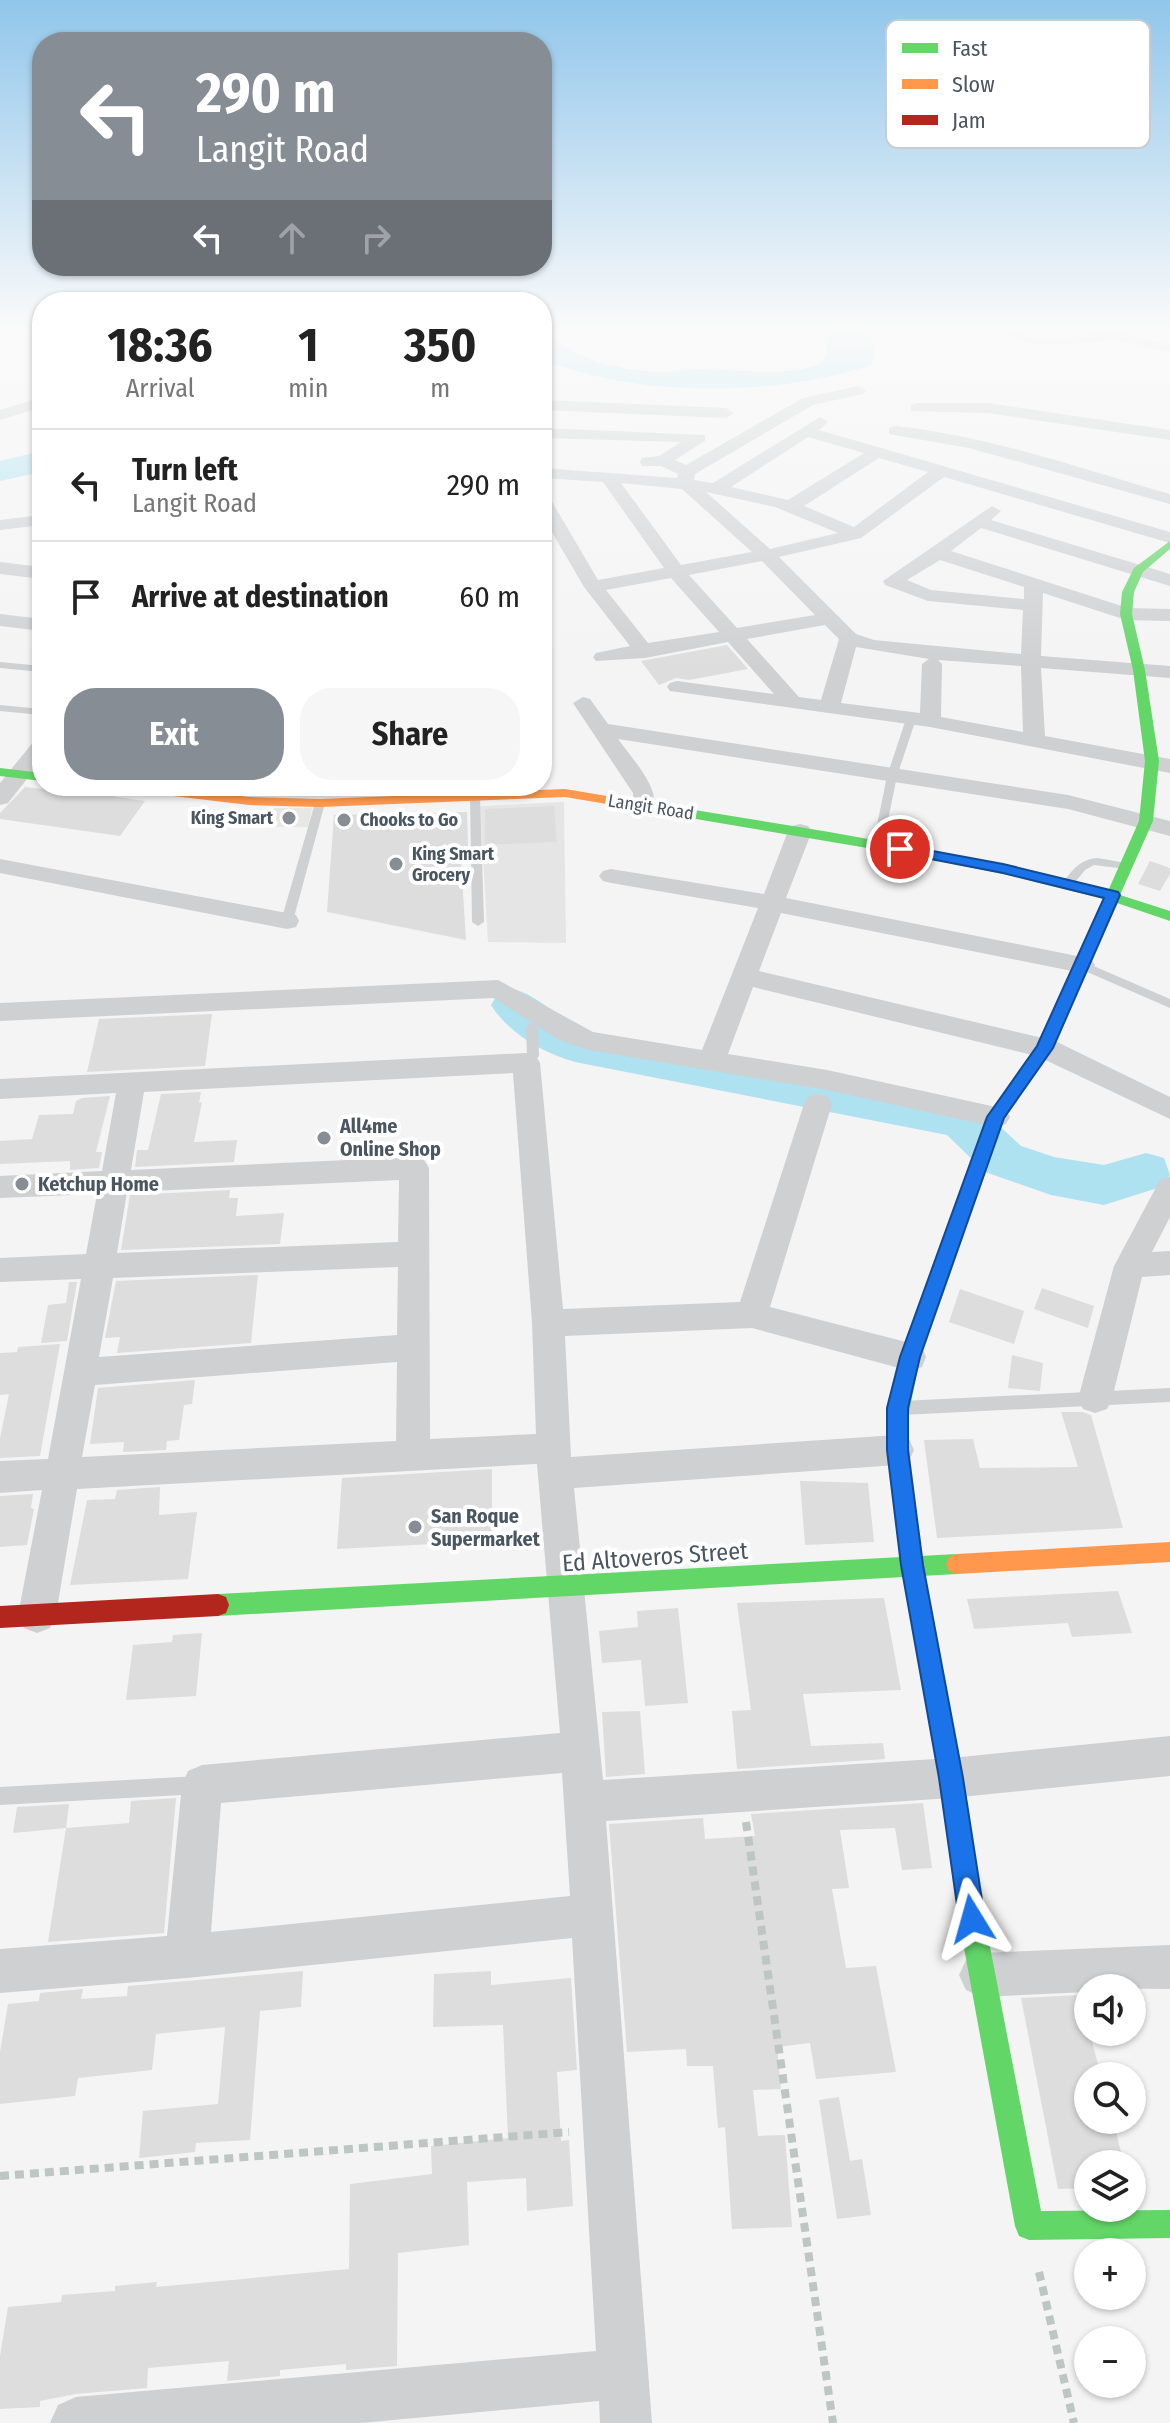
<!DOCTYPE html>
<meta charset="utf-8">
<style>
:root{--surface:#fff;--page:#f6f6f6;--text:#222;--muted:#767676;--line:#e0e0e0;--accent:#868d94}
body{margin:0;font-family:"Fira Sans Condensed",sans-serif;background:var(--page);color:var(--text);height:100vh;display:flex;flex-direction:column;font-size:30px;white-space:nowrap}
*{box-sizing:border-box;margin:0}
p{font-size:26px;color:var(--muted)}
.icon{flex:none;width:44px;height:44px;fill:none;stroke:currentColor;stroke-width:2;stroke-linecap:round;stroke-linejoin:round}
.map{position:relative;flex:1;overflow:hidden}
.side{position:absolute;left:32px;top:292px;width:520px;height:504px;display:flex;flex-direction:column;background:var(--surface);border-radius:32px;box-shadow:0 2px 6px #0004}
.side>*{flex:none}
.hud{position:absolute;left:32px;top:32px;width:520px;height:244px;border-radius:32px;box-shadow:0 2px 6px #0004;background:#868d94;color:#fff;overflow:hidden}
.buttons{position:absolute;left:1074px;top:1974px;display:grid;gap:16px}
.buttons a{display:grid;place-items:center;width:72px;height:72px;border-radius:50%;background:var(--surface);box-shadow:0 2px 6px #0004;font-size:40px}
.pin{position:absolute;display:grid;place-items:center;width:68px;height:68px;color:#fff;margin:-34px;border:4px solid #fff;border-radius:50%;box-shadow:0 2px 8px #0007}
.me{position:absolute;width:88px;margin:-44px;rotate:352deg;stroke-linejoin:round;filter:drop-shadow(0 0 6px #0008)}
.turn{display:flex;align-items:center;gap:28px;height:168px;padding:0 32px;font-size:36px}
.turn .icon{width:104px;height:104px;stroke-width:2.5}
.turn b{display:block;font-size:56px;line-height:68px}
.lanes{display:flex;align-items:center;height:76px;padding:0 32px;background:#0003;justify-content:center;gap:40px;direction:ltr}
.lanes .off{opacity:.35}
.eta{display:flex;justify-content:space-evenly;align-items:center;height:136px;text-align:center}
.eta b{font-size:48px;font-weight:700;line-height:56px}
.cta{display:flex;gap:16px;margin-top:auto;padding:16px 32px}
.cta a{flex:1;height:92px;border-radius:32px;background:var(--accent);color:#fff;font-size:32px;font-weight:700;line-height:92px;text-align:center}
.cta a+a{background:var(--page);color:var(--text)}
ul{padding:0;list-style:none}
li{display:flex;align-items:center;gap:24px;height:112px;padding:0 32px;border-top:2px solid var(--line)}
li div{flex:1}
li b{display:block;font-size:30px}
li em{font-style:normal}
.map>svg:first-child{display:block}
.commercial{fill:#e8e7e3}
.education{fill:#e6e5e6}
.water{fill:#aee2f0}
.lines{fill:none;stroke-linecap:round;stroke-linejoin:round}
.river{fill:#aee2f0;fill-rule:evenodd}
.building{fill:#ddddde}
.path{stroke:#bcc7c4;stroke-width:8;stroke-dasharray:9 6;stroke-linecap:butt}
.lane{fill:#ced0d2;fill-rule:evenodd}
.street{fill:#ced0d2;fill-rule:evenodd}
.fast{fill:#63d668;fill-rule:evenodd}
.slow{fill:#ff974d;fill-rule:evenodd}
.jam{fill:#b3261e;fill-rule:evenodd}
.route{fill:#1a73e8;stroke:#114b97;stroke-width:2}
.poi-dot{fill:#868d94;stroke:#fff;stroke-width:3}
.labels{text-anchor:middle;stroke-width:8;stroke-linejoin:round;paint-order:stroke}
.far-street-label{font-size:18px;fill:#4a5661;stroke:#fff}
.far-poi-label{font-size:18px;font-weight:bold;fill:#4a5661;stroke:#fff;text-anchor:start}
.poi-label{font-size:20px;font-weight:bold;fill:#4a5661;stroke:#fff;text-anchor:start}
.near-street-label{font-size:24px;fill:#4a5661;stroke:#fff}
.key{fill:#fff;stroke:#c9ccd0;stroke-width:2}
.key-label{font-size:22px;fill:#4a5661}
</style>
<div class="map">
<svg width="1170" height="2423" viewBox="0 0 1170 2423">
<rect width="100%" height="100%" fill="#f4f4f4"/>
<path class="commercial" d="M269,808H312L308,827H267Z"/>
<path class="education" d="M564,802L566,943L488,942L480,806Z"/>
<path class="water" d="M825,330H866C875,340 874,353 871,365C791,392 679,396 596,376C578,372 560,365 542,361V331C574,357 614,370 656,372C670,373 684,369 699,369C740,369 781,378 821,364L827,351Z
M42,451L41,472L0,481V461Z"/>
<g class="lines">
<path class="river" d="M514,989C541,997 559,1020 585,1031L962,1102L979,1107L1021,1146L1054,1157L1104,1165L1146,1153L1164,1158L1170,1175L1164,1186L1104,1205L1051,1195L985,1172L947,1135L575,1062C544,1053 509,1034 491,1005L498,994Z"/>
</g>
<path class="building" d="M727,645L748,669L689,680L676,678L659,685L641,661Z
M46,786L108,792L111,796L145,801L120,836L0,819V813L25,787L43,789Z
M554,806L557,842L485,845V809Z
M467,812L468,846H460L466,940L327,912L334,815Z
M1150,861L1170,868V874L1160,891L1138,884Z
M212,1014L205,1066L87,1072L99,1019Z
M201,1092L199,1103L202,1102L194,1142L237,1140L234,1162L135,1167L137,1150H148L161,1094Z
M110,1096L96,1152H102L99,1168L70,1170V1161L0,1164V1141L32,1139L39,1115L73,1114L76,1101L82,1098Z
M230,1190L229,1198H238L236,1216L284,1213L280,1244L121,1250L130,1195Z
M258,1275L251,1343L117,1353L120,1337L105,1338L116,1281Z
M69,1282H77L67,1341L41,1343L48,1305L66,1303Z
M1042,1288L1094,1306L1088,1328L1034,1309Z
M960,1289L1024,1311L1014,1344L949,1322Z
M60,1344L40,1456L0,1458V1438L9,1394L0,1395V1353L17,1352L18,1347Z
M1012,1355L1043,1363L1040,1391L1008,1388Z
M195,1380L192,1404L184,1405L179,1440L167,1441L166,1450L123,1452L124,1442L90,1444L98,1388Z
M1061,1412H1082L1091,1415L1123,1528L937,1538L924,1440L973,1439L980,1468L1078,1467Z
M492,1469V1541L337,1549L342,1478Z
M800,1481L868,1483L874,1542L805,1545Z
M160,1487L159,1515L197,1512L188,1579L70,1585L87,1500L115,1499L117,1490Z
M33,1494L31,1508L34,1509L27,1545L0,1547V1496Z
M1118,1591L1132,1633L1072,1637L1068,1623L974,1629L967,1599Z
M884,1598L901,1690L803,1694L811,1746L883,1743L885,1759L737,1769L732,1711L751,1710L737,1603Z
M678,1608L688,1703L645,1706L641,1660L602,1663L599,1631L638,1627L637,1611Z
M202,1633L196,1696L126,1700L133,1645L172,1642L173,1635Z
M640,1711L645,1774L606,1777L602,1712Z
M176,1798L164,1933L48,1942L66,1828L129,1823L131,1801Z
M923,1803L932,1868L902,1870L895,1828L840,1830L849,1888L832,1889L846,1968L876,1966L896,2072L816,2079L810,2043L777,2047L781,2089L753,2090L758,2136L785,2135L792,2227L732,2229L725,2127L718,2128L713,2066H687L686,2049L627,2052L609,1824L703,1818L705,1839L755,1836L751,1814Z
M69,1804L66,1828L13,1833L17,1807Z
M303,1971L301,2007L260,2011L250,2140L196,2143L195,2152L139,2158L143,2111L218,2104L225,2027L156,2034L152,2070L78,2078L75,2096L0,2104V2052L8,2004L39,2001L40,1993L83,1989L81,1999L127,1996L128,1986Z
M491,1971V1985L571,1978L577,2070L557,2072L561,2141L569,2140L573,2206L527,2211L526,2178L467,2182L469,2245L398,2253L397,2366L346,2370V2364L280,2370V2376L227,2381L229,2361L148,2368L147,2388L76,2394L40,2401V2407L0,2409V2356L8,2307L61,2302L62,2295L115,2291V2286L157,2282L156,2287L349,2269L350,2184L432,2174L431,2146L508,2138L503,2025L433,2027L434,1974Z
M1080,1995L1101,2076H1088V2120H1113L1124,2164H1088V2188L1058,2189L1021,1998Z
M839,2097L850,2161L862,2159L871,2215L837,2219L819,2100Z"/>
<g class="lines">
<path class="path" d="M746,1822L833,2423
M0,2176L569,2132
M1039,2272L1074,2423"/>
<path class="lane" d="M0,662L42,666V672L0,668Z
M0,705L42,709V715L0,711Z
M911,716L916,719L897,776L883,845L878,848L874,847L873,845L887,776L906,719Z
M475,793L480,796L484,922L478,926L472,922L470,796Z
M320,800L325,803L293,921L287,925L283,924L281,921L315,803Z
M1098,858L1126,863L1132,866L1126,869L1094,865L1085,870L1072,886H1064L1062,884C1072,870 1080,859 1098,858Z
M1082,961L1170,999V1008L1078,968L1076,965Z
M532,1023L538,1027L539,1056L531,1066L526,1068L520,1063L527,1055L526,1027Z
M1170,1388V1402L902,1415L896,1413L894,1408L896,1403L902,1401Z
M199,1776L206,1778L208,1785L206,1792L199,1794L0,1805V1787Z"/>
<path class="street" d="M1012,330L1032,336L1111,333L1109,330H1125L1139,338L1170,344V352C1154,350 1135,343 1120,341C1088,338 1033,356 1008,333Z
M858,386L866,391L863,394L813,405L695,474L694,480L713,483L820,417L828,422L819,430L1170,532V543L944,477L861,538L779,557L856,634L874,640L1021,654L1023,610L928,601L885,585L883,581L992,506L1001,511L991,520L1170,574V586L981,528L951,551L1128,608L1170,609V621L1126,620L1043,593L1041,656L1170,666V678L1041,668L1045,736L1170,759V773L930,727L670,691L667,687L670,683L677,681L774,694L728,642L645,658L596,661L593,657L596,653L630,646L584,587L542,515V495L551,500L598,580L664,568L603,482L542,478V468L677,478L678,474L661,466H642L640,462L642,458L659,456L681,442L542,438V428L705,435V441L675,460L686,465L803,398ZM808,437L864,453L788,500L731,487ZM879,458L928,472L854,527L804,506ZM621,483L682,489L752,552L681,565ZM706,492L775,507L838,533L770,549ZM940,560L1024,587V599L931,590L907,580ZM762,561L815,615L737,628L689,575ZM671,578L719,632L648,643L606,590ZM825,625L839,639L821,700L799,697L747,639ZM856,647L929,659L922,664L920,713L841,703ZM938,660L1021,666L1023,732L941,717L942,664Z
M42,397V407L0,420V410Z
M542,400L726,408L734,413L726,418L542,410Z
M917,403H988L1170,430V440L988,413L911,411V405Z
M895,426C989,436 1079,468 1170,494V504L969,448L889,434V428Z
M42,515V525L0,530V520Z
M0,562L42,567V579L0,574Z
M0,614L42,619V631L0,626Z
M583,697L590,699L608,724L1068,795L1170,821V836L1068,809L618,739C630,756 664,792 652,811H636L633,806V793L573,703Z
M42,739V760L8,803L0,805V783L34,741Z
M800,824L808,826L812,831L786,898L1082,957L1091,959L1095,965L1091,971L1082,973L781,913L759,971L1055,1041L1170,1097V1119L1037,1056L753,987L728,1054L827,1070L996,1107L1006,1110L1010,1117L1006,1124L996,1127L827,1090L589,1050L561,1041L493,998L0,1021V1003L498,980L593,1032L702,1050L758,908L611,883L603,881L599,876L603,871L611,869L764,894L788,831L792,826Z
M0,859L287,913L296,915L299,921L296,927L287,929L0,873Z
M526,1053L536,1056L540,1063L563,1309L740,1302L804,1104L808,1097L818,1094L828,1097L832,1104L770,1307L910,1343L922,1347L926,1357L922,1367L910,1371L752,1328L565,1336L571,1457L897,1435L909,1439L914,1450L909,1461L897,1465L574,1488L603,1780L951,1758L1170,1736V1776L951,1798L606,1821L652,2423H600L599,2401L361,2423H50L58,2405L76,2397L596,2351L572,1938L187,1978L0,1993V1949L167,1936L182,1785L188,1771L202,1765L560,1733L537,1464L77,1489L56,1615L50,1628L37,1633L24,1628L18,1615L42,1490L0,1493V1461L48,1459L81,1279L0,1282V1258L86,1254L97,1194L0,1198V1176L102,1171L116,1093L0,1099V1079ZM513,1073L532,1323L536,1434L430,1439L429,1168L424,1160L414,1157L131,1170L144,1092ZM399,1180L398,1242L117,1253L127,1192ZM398,1267L397,1335L99,1357L113,1278ZM397,1362L396,1441L82,1457L95,1385ZM562,1773L570,1896L211,1932L221,1803Z
M1170,1177V1217L1152,1252L1170,1251V1275L1142,1277L1112,1399L1107,1409L1095,1413L1083,1409L1078,1399L1114,1266L1160,1180Z
M1170,1945V1989L1088,1988V1992L981,1997L966,1990L959,1975L966,1960L981,1953Z"/>
<path class="fast" d="M1170,541V549L1143,572L1134,592L1132,614L1145,670L1159,761L1153,821L1120,895L1170,911V921L1117,903L1053,1048L1003,1120L920,1357L904,1438L897,1441L890,1438L887,1432L888,1408L900,1357L987,1118L1038,1046L1104,899L1008,875L909,855L613,805L606,801L613,797C778,824 946,847 1108,891L1139,821L1145,761L1133,670L1120,614L1122,592L1134,568Z
M0,768L42,773V781L0,776Z
M957,1554L965,1557L968,1564L965,1571L957,1574L218,1616L210,1613L207,1605L210,1597L218,1594Z
M973,1913L982,1917L986,1926L1041,2211L1170,2210V2238L1029,2240L1019,2236L1015,2226L960,1926L964,1917Z"/>
<path class="slow" d="M116,786H157L249,797L320,799L565,789L613,797L620,801L613,805L565,797L320,807L249,805L123,790Z
M897,1423L904,1426L907,1432L923,1565L963,1778L986,1926L982,1935L973,1939L964,1935L960,1926L939,1778L901,1565L887,1432L890,1426Z
M1170,1542V1562L957,1574L949,1571L946,1564L949,1557L957,1554Z"/>
<path class="jam" d="M218,1594L226,1597L229,1605L226,1613L218,1616L0,1628V1606Z"/>
</g>
<linearGradient id="sky" x2="0" y2="1"><stop stop-color="#91c6eb"/><stop offset="0.49" stop-color="#fafafa"/><stop offset="1" stop-color="#fafafa" stop-opacity="0"/></linearGradient>
<rect width="1170" height="669" fill="url(#sky)"/>
<path class="route" d="M900,845L1003,864L1118,892L1120,895L1053,1048L1004,1118L920,1357L908,1408V1450L923,1565L963,1778L985,1919L981,1928L972,1932L963,1928L959,1919L939,1778L901,1565L887,1450V1408L900,1357L987,1117L1037,1046L1104,898L1003,873L895,852L892,849Z"/>
<g class="poi-dot">
<circle cx="289" cy="818" r="8"/>
<circle cx="344" cy="820" r="8"/>
<circle cx="396" cy="864" r="8"/>
<circle cx="324" cy="1138" r="8"/>
<circle cx="22" cy="1184" r="8"/>
<circle cx="415" cy="1527" r="8"/>
</g>
<g class="labels">
<g class="far-street-label">
<text transform="translate(651 807) rotate(9)" y="6">Langit Road</text>
</g>
<g class="far-poi-label">
<text x="273" y="824" text-anchor="end">King Smart</text>
<text x="360" y="826">Chooks to Go</text>
<text x="412" y="860">King Smart<tspan x="412" dy="21">Grocery</tspan></text>
</g>
<g class="poi-label">
<text x="340" y="1133">All4me<tspan x="340" dy="23">Online Shop</tspan></text>
<text x="38" y="1191">Ketchup Home</text>
<text x="431" y="1523">San Roque<tspan x="431" dy="23">Supermarket</tspan></text>
</g>
<g class="near-street-label">
<text transform="translate(655 1557) rotate(-4)" y="8">Ed Altoveros Street</text>
</g>
</g>
<rect x="886" y="20" width="264" height="128" rx="12" class="key"/>
<rect x="902" y="43" width="36" height="10" fill="#63d668"/>
<rect x="902" y="79" width="36" height="10" fill="#ff974d"/>
<rect x="902" y="115" width="36" height="10" fill="#b3261e"/>
<g class="key-label">
<text x="952" y="56">Fast</text>
<text x="952" y="92">Slow</text>
<text x="952" y="128">Jam</text>
</g>
</svg>
<div class="buttons">
<a><svg class="icon" aria-label="sound" viewBox="0 0 24 24"><path d="M4 9h4l5-4v14l-5-4H4zM17 9q2 3 0 6"/></svg></a>
<a><svg class="icon" aria-label="search" viewBox="0 0 24 24"><circle cx="10" cy="10" r="6"/><path d="M15 15l6 6"/></svg></a>
<a><svg class="icon" aria-label="layers" viewBox="0 0 24 24"><path d="M12 4l9 5-9 5-9-5zM3 14l9 5 9-5"/></svg></a>
<a>+</a>
<a>−</a>
</div>
<div class="pin" style="left:900px;top:849px;background:#d93025"><svg class="icon" aria-label="arrive" viewBox="0 0 24 24"><path d="M6 21V4h12l-3 4 3 4H6"/></svg></div>
<svg class="me" style="left:972px;top:1919px" viewBox="-20 -20 40 40"><path d="M0-17L14 15 0 8-14 15z" fill="#1a73e8" stroke="#fff" stroke-width="4"/></svg>
<div class="hud">
<div class="turn"><svg class="icon" aria-label="left" viewBox="0 0 24 24"><path d="M17 20v-9H6M10 6l-5 5 5 5"/></svg><div><b>290 m</b>Langit Road</div></div>
<div class="lanes"><svg class="icon" aria-label="left" viewBox="0 0 24 24"><path d="M17 20v-9H6M10 6l-5 5 5 5"/></svg><svg class="icon off" aria-label="ahead" viewBox="0 0 24 24"><path d="M12 20V5M6 11l6-6 6 6"/></svg><svg class="icon off" aria-label="right" viewBox="0 0 24 24"><path d="M7 20v-9h11M14 6l5 5-5 5"/></svg></div>
</div>
<section class="side">
<div class="eta">
<div><b>18:36</b><p>Arrival</p></div>
<div><b>1</b><p>min</p></div>
<div><b>350</b><p>m</p></div>
</div>
<ul>
<li><svg class="icon" aria-label="left" viewBox="0 0 24 24"><path d="M17 20v-9H6M10 6l-5 5 5 5"/></svg><div><b>Turn left</b><p>Langit Road</p></div><em>290 m</em></li>
<li><svg class="icon" aria-label="arrive" viewBox="0 0 24 24"><path d="M6 21V4h12l-3 4 3 4H6"/></svg><div><b>Arrive at destination</b></div><em>60 m</em></li>
</ul>
<div class="cta"><a>Exit</a><a>Share</a></div>
</section>
</div>
